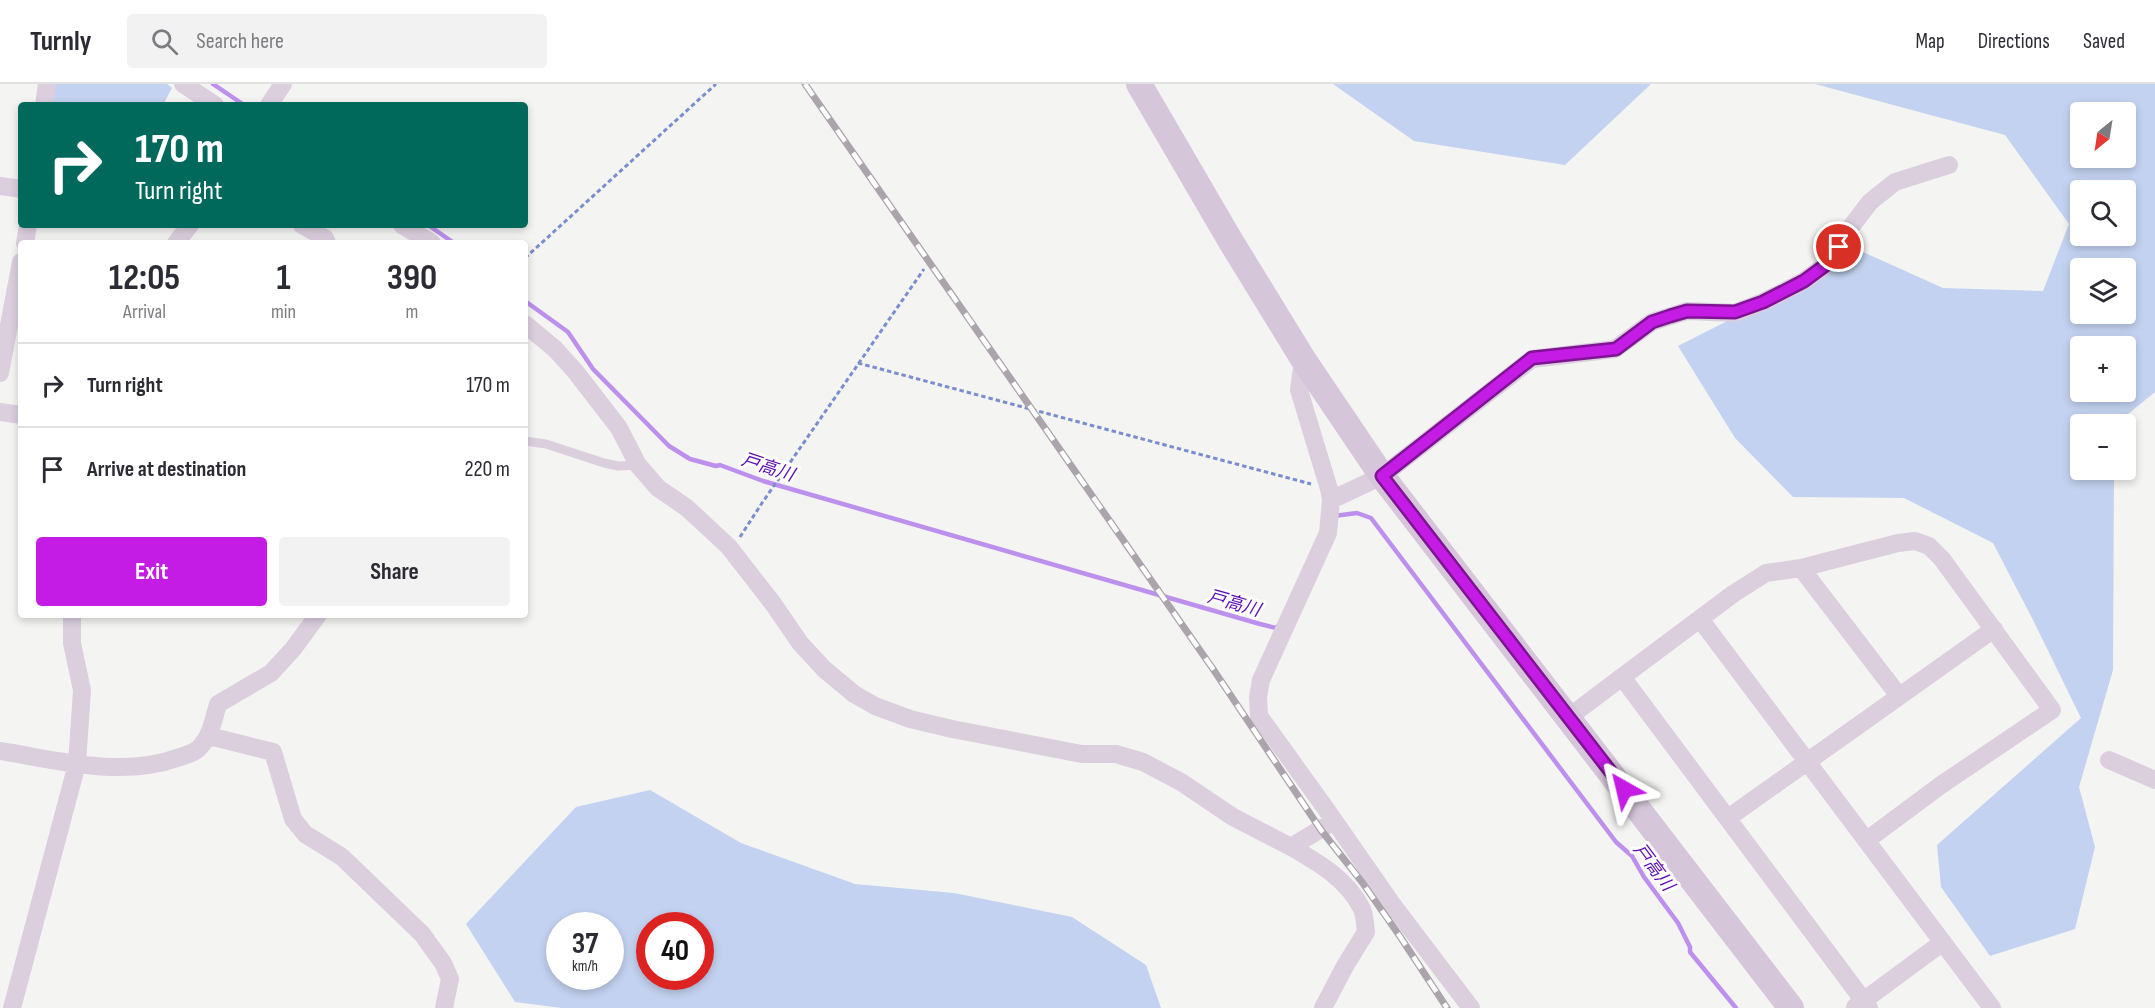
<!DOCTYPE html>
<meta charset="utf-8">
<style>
:root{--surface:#fff;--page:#f2f2f3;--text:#2b2b33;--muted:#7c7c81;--line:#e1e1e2;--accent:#c51ce5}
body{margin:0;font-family:"Sofia Sans Condensed","Noto Sans JP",sans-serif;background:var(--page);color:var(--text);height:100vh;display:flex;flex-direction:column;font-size:22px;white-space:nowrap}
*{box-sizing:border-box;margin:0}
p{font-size:20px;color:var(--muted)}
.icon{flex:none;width:33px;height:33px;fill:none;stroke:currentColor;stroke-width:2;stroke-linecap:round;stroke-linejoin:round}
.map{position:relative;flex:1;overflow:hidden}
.details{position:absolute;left:18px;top:156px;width:510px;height:378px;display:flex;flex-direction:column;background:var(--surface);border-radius:6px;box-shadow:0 3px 9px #0003}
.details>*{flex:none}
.guide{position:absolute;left:18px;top:18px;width:510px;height:126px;border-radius:6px;box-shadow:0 3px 9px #0003;background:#00695c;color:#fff;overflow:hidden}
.needle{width:39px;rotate:210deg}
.tools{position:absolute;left:2070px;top:18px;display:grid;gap:12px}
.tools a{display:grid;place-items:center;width:66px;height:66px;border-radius:6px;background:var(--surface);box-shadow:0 3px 9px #0003;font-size:30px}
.speed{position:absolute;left:546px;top:828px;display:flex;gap:12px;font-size:30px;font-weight:700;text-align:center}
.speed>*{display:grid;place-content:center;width:78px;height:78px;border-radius:50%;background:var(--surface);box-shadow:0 3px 9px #0003;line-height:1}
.speed small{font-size:15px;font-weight:400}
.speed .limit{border:9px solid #d22;background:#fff;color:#111}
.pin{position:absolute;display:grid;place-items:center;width:51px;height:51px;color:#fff;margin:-26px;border:3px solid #fff;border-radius:50%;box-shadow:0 2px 6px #0007}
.me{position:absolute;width:66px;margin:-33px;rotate:323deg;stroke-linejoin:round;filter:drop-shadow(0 0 4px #0008)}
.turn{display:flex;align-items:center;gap:21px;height:126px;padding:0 18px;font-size:27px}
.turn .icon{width:78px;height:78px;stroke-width:2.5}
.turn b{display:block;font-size:42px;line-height:51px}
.eta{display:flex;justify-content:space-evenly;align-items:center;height:102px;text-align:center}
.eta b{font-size:36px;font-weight:700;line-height:42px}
.button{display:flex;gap:12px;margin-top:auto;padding:12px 18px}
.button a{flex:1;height:69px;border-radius:6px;background:var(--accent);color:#fff;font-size:24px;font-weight:700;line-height:69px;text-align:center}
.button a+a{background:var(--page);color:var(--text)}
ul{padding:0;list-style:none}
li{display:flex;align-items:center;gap:18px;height:84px;padding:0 18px;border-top:2px solid var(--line)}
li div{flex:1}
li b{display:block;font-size:22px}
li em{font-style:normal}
header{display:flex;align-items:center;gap:36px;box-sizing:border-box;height:84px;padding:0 30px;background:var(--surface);border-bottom:2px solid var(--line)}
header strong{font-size:28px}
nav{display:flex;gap:33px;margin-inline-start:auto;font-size:21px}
.search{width:420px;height:54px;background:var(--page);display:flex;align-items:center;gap:15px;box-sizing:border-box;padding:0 21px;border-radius:6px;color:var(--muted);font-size:22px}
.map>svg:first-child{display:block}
.green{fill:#c3d2f0;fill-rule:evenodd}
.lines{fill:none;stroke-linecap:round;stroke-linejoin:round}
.stream{stroke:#bd90ed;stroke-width:4.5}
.path{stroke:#7a8dcf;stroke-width:3;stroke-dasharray:4.5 3;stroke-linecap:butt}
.lane{stroke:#dbcfde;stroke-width:9}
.street{stroke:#dbcfde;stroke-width:18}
.secondary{stroke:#d6c6da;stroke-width:26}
.rail-casing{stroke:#aca4ad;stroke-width:7}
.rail{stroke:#fff;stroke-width:4.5;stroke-dasharray:14;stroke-linecap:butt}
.route-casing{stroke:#801295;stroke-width:15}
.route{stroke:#c51ce5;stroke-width:10}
.labels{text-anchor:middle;stroke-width:6;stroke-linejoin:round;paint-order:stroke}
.water-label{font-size:18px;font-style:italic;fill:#5c0db0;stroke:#fff}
</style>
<header>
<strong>Turnly</strong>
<div class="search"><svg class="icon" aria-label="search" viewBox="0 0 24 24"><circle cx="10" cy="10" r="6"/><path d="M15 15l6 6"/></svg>Search here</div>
<nav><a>Map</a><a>Directions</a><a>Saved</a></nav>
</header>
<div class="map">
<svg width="2155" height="924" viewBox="0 0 2155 924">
<rect width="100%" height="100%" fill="#f4f5f2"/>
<path class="green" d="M47,0H167L172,4L163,21H44Z
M1333,0H1651L1565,81L1414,57Z
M1815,0H2155V308L2116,340H2080V386H2114L2113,586L2079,703L2095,763L2075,845L1990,872L1941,803L1937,761L2081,634L2033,536L1993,459L1904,414L1793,413L1735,354L1678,262L1863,168L1943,204L2043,207L2069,140L2005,51ZM2080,28H2126V74H2080ZM2080,106H2126V152H2080ZM2080,184H2126V230H2080ZM2080,262H2126V308H2080Z
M650,706L741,759L855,800L954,809L1072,833L1146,881L1161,924H562L515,918L466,840L576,723ZM560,842H610V892H560ZM650,842H700V892H650Z"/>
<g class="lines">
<path class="stream" d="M213,0L244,21
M428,141L454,159
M525,217L568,248L593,285L669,362L690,375L716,382L720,381L763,397L1260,540L1276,544L1277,543
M1334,432L1357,429L1371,434L1616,758L1632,772L1644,793L1678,839L1690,863V868L1736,924"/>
<path class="path" d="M525,174L716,0
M858,279L1311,400
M740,453L762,419L924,185"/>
<path class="lane" d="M525,357L546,360L604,379L618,382L638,381"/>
<path class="street" d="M183,0L215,21
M44,21L47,0
M269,21L283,0
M0,102L21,105
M302,141L325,154L327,159
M402,141L432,159
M25,159L28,141
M176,159L190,141
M525,240L555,265L575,287L619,344L638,381L658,404L687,424L729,463L774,521L800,559L824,585L854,610L875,622L910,635L952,645L1082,670H1116L1143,678L1181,698L1233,733L1291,763L1334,737
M1303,275L1299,306L1329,405L1331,416L1328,449L1261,596L1258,613L1259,632L1326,725L1392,820L1471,924
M0,289L21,178
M0,328L21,331
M1331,416L1382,392L1532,275L1615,265L1652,238L1687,227L1735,229L1763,218L1804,197L1831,177L1847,148L1870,118L1895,98L1949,81
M1801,484L1899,612
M1700,535L1992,924
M1622,593L1733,510L1766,489L1801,484L1898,459L1915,457L1929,462L1942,475L2052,626L1941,701L1867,756
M1569,633L1622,593L1869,924
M209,652L273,668L293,735L305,750L342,773L422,850L443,879L450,895L444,924
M0,667C57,676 121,694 177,674C183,672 192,670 198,665C211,653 213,637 218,620L271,589L293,565L318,531
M2109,676L2155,696
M1728,734L1994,545
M1291,763C1319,779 1347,795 1362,825C1365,832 1365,841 1366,848L1345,882L1323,924
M1855,923L1943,858
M12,924L77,680L82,606L72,559V531"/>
<path class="secondary" d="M1139,0L1230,156L1303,275L1382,392L1791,924"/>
<defs>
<path id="rail" d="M805,0L1213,585L1321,746L1362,798L1399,851L1447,924"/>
</defs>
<use href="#rail" class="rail-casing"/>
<use href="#rail" class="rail"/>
</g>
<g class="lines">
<defs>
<path id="route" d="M1624,705L1382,392L1532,274L1616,265L1652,238L1670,232L1687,227L1735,228L1763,218L1804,197L1831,177L1839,163"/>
</defs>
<use href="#route" class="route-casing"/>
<use href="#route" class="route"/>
</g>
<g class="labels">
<g class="water-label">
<text transform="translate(768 383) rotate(18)" y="6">戸高川</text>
<text transform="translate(1234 519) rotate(16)" y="6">戸高川</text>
<text transform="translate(1654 783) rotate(53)" y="6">戸高川</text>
</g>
</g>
</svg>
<div class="tools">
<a><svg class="needle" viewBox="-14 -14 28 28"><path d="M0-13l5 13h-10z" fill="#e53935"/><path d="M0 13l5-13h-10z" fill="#7c7c81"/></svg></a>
<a><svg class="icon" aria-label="search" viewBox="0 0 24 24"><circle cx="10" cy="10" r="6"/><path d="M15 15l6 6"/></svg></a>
<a><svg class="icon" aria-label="layers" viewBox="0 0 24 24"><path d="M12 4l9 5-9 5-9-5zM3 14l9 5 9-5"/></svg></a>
<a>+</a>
<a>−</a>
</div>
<div class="speed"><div>37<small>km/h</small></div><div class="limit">40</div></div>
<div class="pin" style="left:1839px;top:163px;background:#d93025"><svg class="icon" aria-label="arrive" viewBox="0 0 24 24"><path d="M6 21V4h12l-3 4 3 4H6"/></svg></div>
<svg class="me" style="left:1624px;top:705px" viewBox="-20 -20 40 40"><path d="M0-17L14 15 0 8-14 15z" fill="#c51ce5" stroke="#fff" stroke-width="4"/></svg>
<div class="guide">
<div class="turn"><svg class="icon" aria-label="right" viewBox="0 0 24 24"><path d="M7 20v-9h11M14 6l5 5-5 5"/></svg><div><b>170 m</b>Turn right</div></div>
</div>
<section class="details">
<div class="eta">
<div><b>12:05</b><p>Arrival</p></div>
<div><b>1</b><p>min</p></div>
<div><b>390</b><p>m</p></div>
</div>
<ul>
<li><svg class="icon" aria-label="right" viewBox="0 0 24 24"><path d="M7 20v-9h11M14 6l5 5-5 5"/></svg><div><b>Turn right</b></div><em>170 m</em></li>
<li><svg class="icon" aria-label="arrive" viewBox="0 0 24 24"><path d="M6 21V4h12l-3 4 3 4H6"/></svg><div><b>Arrive at destination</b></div><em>220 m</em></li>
</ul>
<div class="button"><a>Exit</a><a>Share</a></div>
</section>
</div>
